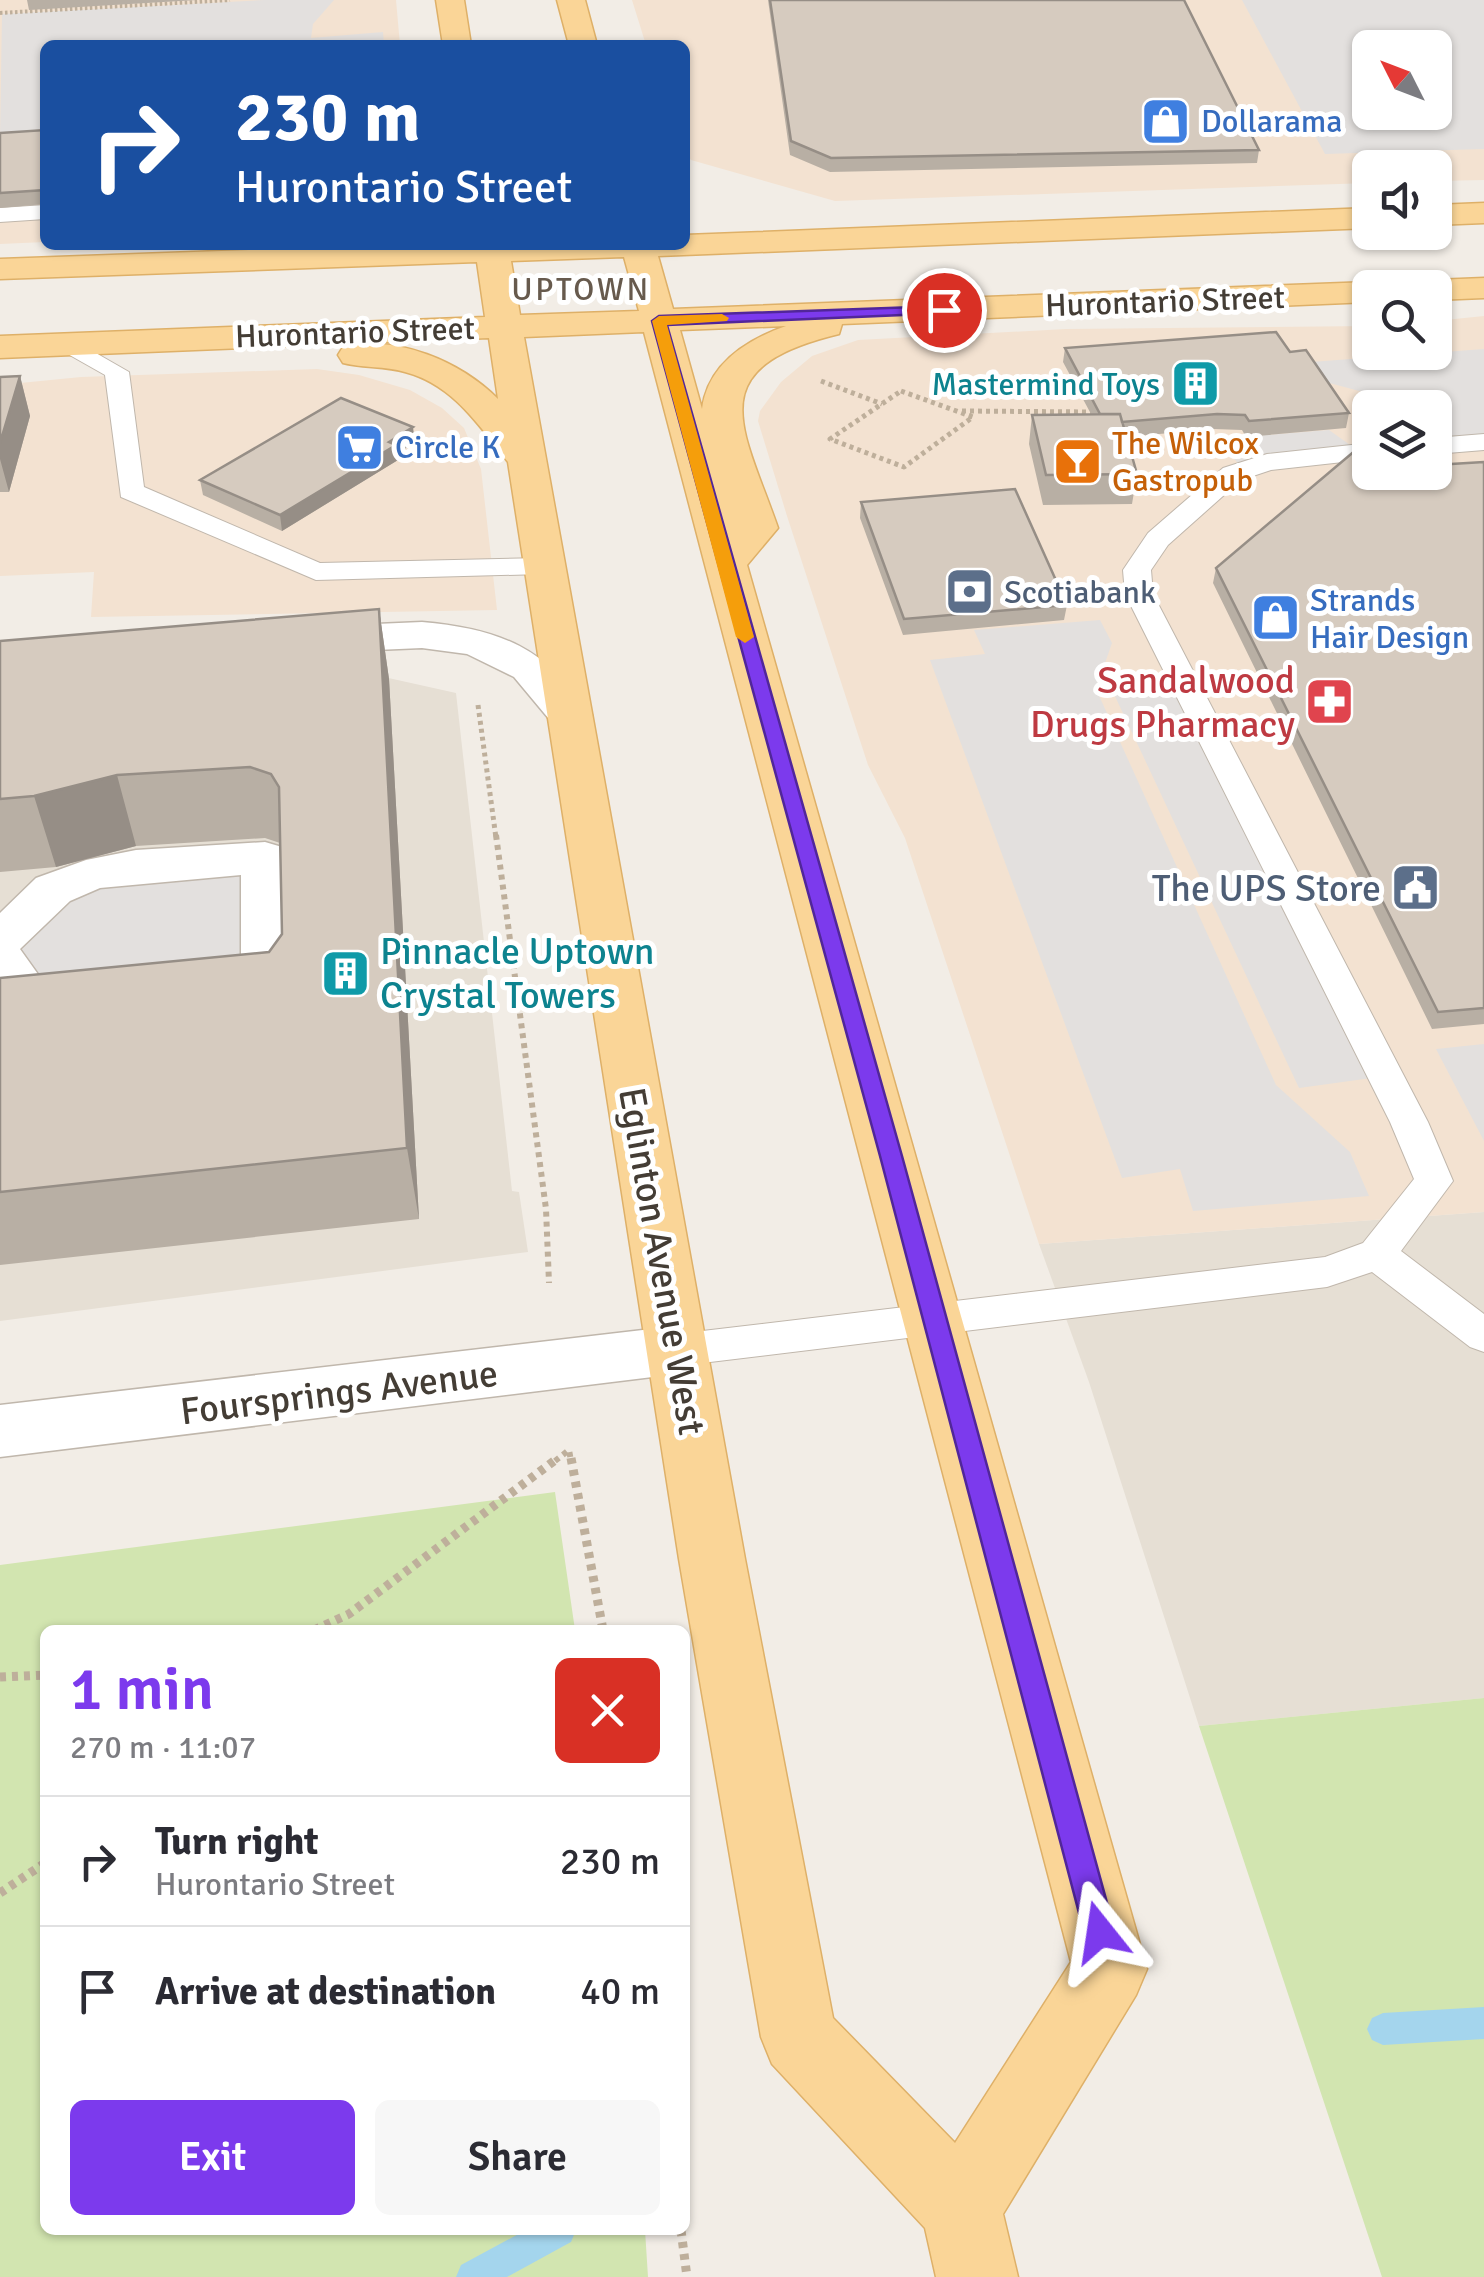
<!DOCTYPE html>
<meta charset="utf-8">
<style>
:root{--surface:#fff;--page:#f7f7f7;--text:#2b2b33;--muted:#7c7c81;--line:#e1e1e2;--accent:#7c3aed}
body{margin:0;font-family:Signika,sans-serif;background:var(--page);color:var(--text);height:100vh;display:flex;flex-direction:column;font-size:38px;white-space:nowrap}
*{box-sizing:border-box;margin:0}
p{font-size:32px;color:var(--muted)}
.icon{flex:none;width:55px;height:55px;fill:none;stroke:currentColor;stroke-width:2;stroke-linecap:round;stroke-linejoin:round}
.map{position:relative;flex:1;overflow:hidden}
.sheet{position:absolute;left:40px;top:1625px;width:650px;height:610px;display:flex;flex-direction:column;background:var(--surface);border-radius:15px;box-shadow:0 2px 8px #0004}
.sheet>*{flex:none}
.top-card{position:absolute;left:40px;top:40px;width:650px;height:210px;border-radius:15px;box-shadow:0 2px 8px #0004;background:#1a4fa0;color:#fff;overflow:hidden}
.needle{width:65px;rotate:312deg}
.fabs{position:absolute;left:1352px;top:30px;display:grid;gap:20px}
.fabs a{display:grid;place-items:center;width:100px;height:100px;border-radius:15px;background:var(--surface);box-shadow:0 2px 8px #0004;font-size:50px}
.pin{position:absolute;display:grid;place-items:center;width:85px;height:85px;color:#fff;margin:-42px;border:5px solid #fff;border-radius:50%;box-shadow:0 2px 10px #0007}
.me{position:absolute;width:110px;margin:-55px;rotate:345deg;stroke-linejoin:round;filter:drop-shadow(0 0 8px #0008)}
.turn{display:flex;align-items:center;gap:35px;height:210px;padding:0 30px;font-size:45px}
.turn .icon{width:130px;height:130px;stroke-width:2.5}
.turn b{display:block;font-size:70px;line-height:85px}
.round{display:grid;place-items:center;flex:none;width:105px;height:105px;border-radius:15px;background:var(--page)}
.overview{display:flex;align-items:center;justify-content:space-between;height:170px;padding:0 30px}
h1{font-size:60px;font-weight:600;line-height:75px;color:var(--accent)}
.button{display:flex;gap:20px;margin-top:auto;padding:20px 30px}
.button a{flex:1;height:115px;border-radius:15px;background:var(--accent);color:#fff;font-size:40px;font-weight:600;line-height:115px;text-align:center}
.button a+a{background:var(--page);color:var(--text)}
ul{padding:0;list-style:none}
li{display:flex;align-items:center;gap:30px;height:130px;padding:0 30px;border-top:2px solid var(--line)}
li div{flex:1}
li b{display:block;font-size:38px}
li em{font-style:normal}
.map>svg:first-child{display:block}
.residential{fill:#e6dfd4}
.commercial{fill:#f3e2d1;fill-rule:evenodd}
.green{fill:#d2e5b0}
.parking{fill:#e3e0de;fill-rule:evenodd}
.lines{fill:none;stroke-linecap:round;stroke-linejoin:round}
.stream{fill:#a4d5ed;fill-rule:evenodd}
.lane-casing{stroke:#c0b7ac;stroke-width:2}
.street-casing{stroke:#c0b7ac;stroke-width:3}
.primary-casing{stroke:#deb068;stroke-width:3}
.path-far3{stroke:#beaf9b;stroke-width:4;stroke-dasharray:2.5 2.5;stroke-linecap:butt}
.path-far2{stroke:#beaf9b;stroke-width:5;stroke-dasharray:4 4;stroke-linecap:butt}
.path-far1{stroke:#beaf9b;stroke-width:6;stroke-dasharray:5 5;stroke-linecap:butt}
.path{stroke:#beaf9b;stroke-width:9;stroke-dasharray:6 6;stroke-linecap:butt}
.lane{fill:#fff;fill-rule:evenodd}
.street{fill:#fff;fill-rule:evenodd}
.primary{fill:#fad597;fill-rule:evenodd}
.wall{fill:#b8afa4}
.shaded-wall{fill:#968e86}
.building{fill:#d6cbbf;stroke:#968e86;stroke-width:2.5}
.route{fill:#7c3aed;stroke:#51269a;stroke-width:2.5}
.slow{fill:#f59e0b}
.labels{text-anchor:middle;stroke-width:10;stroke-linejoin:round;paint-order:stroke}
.far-shop-label{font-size:32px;fill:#366cbe;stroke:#fff;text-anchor:start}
.far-neighbourhood-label{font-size:32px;letter-spacing:2.5px;fill:#675a4d;stroke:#fff}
.far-street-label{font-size:32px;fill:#443d35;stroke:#fff}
.far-culture-label{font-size:32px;fill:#0d838f;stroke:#fff;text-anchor:end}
.far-food-label{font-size:32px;fill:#c56008;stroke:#fff;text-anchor:start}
.far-service-label{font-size:32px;fill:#4e5e75;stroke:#fff;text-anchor:start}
.health-label{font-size:38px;fill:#be3a42;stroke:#fff;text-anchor:end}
.service-label{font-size:38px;fill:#4e5e75;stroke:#fff;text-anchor:end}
.culture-label{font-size:38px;fill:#0d838f;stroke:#fff;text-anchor:start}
.street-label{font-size:38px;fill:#443d35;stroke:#fff}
</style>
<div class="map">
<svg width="1484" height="2277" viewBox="0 0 1484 2277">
<rect width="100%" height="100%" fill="#f2ede6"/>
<path class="residential" d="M339,667L456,693L512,1191L519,1192L528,1252L0,1321V696Z
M1484,1212V1698L1199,1726L1089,1382L1039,1244Z"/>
<path class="commercial" d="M0,0H396L400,45H45V242L0,244Z
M632,0H1484V180L1435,181V168H1370V183L835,201L691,160L685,153V45H646ZM1370,48H1435V112H1370Z
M1484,316V1212L1039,1244L905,838L868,765L787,516L758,421L760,411L781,382L812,356L858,340L1066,329L1370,326V352H1435V321ZM1370,408H1435V472H1370Z
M317,369L359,375L410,390L442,408L464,428L481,469L497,610L91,617L94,572L0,576V385L81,377Z"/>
<path class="green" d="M555,1492L575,1630H45V2230H645L648,2277H0V1565Z
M1484,1698V2277H1382L1199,1726Z"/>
<path class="parking" d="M264,0H334L313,24L311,38L383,32L384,45H45V136L0,139L2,14Z
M1242,0H1484V149L1325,154ZM1370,48H1435V112H1370Z
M1484,349V442L1435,446V408L1395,407L1389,399L1322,381L1311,362Z
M1329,430L1360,452L1243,469L1217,439Z
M1100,620L1112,643L1096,689L1276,1085L1350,1152L1369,1196L1193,1211L1180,1169L1122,1178L930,660L985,654L974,630Z
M1185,683L1386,1076L1299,1088L1113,692Z
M255,864L253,997L55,1002L17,952L22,932L87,884Z
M1484,1044V1141L1436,1049Z"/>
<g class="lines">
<path class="stream" d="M1484,2007V2039L1383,2045L1372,2040L1367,2029L1372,2018L1383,2013Z
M526,2230H576L571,2242L507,2277H456L461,2265Z"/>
<defs>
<path id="lane" d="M45,205V219L0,222V208Z
M68,337L129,372L144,487L320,563L543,558L557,566L543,574L316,580L121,497L105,375L59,349L56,344L59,339Z
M1484,434V450L1435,454V438Z
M1370,443V459L1271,470L1241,480L1168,545L1151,570L1153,594L1428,1122L1453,1181L1401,1251L1484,1314V1352L1470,1347L1372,1272L1327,1287L677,1366L663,1362L657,1350L663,1338L677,1334L1325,1257L1363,1243L1414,1179L1390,1122L1125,594L1123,570L1148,533L1223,468L1267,454Z"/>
<path id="street" d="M422,622C501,629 546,648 592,715L586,725L570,728L554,725L514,677L467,654L422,648L307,653L292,649L285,640L292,631L307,627Z
M265,842L282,847L289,858L293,1006L285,1019L247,1026L229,1021L221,1008L229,995L241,992V875L100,888L70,901L20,949L55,998L86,1006L94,1019L86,1032L68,1037L19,1024L0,997V913L36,878L86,860L136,850Z
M677,1326L698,1333L707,1350L698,1367L677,1374L0,1457V1405Z"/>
<path id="primary" d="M436,0H464L471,45H443Z
M557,0H585L597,45H569Z
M1484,203V223L1435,225V205Z
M1370,208V228L658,256L673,309L1370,282L1384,288H1370V302L842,324L839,334C699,368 742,425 778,528L747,565L1147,1969L1136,1995L1003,2214L1018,2277H936L925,2228L772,2064L761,2037L679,1559L508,462C479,426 454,385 405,372C385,366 363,368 343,363L338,355L343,347C397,334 461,362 498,399L489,338L0,358V336L485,317L477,262L0,279V259L388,245H685V235ZM624,257L639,311L520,315L511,261ZM786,326C746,340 708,364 702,409L680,330ZM644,332L1071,1962L955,2143L833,2018L745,1559L524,337Z
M1484,278V298L1435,300V288H1419L1435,280Z"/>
</defs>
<use href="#lane" class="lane-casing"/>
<use href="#street" class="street-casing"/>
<use href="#primary" class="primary-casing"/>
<path class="path-far3" d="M0,13L230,0"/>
<path class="path-far2" d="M821,381L882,404
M901,391L973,417L904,467L830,439Z
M962,411L1094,412
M478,705L496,838"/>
<path class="path-far1" d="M496,835L546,1209L549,1283
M555,1461L569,1450L571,1461"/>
<path class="path" d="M571,1458L603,1630
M314,1630L349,1614L558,1458
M0,1677L45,1675
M0,1893L45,1863
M681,2230L687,2277"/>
<use href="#lane" class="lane"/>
<use href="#street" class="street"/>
<use href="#primary" class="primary"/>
</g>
<path class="wall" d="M27,0H197L29,10Z
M768,0H1184L1259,150L1257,163L830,172L790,155Z
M45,130V204L0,208V133Z
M1065,348L1290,352L1349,413L1346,428L1246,437L1242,430L1214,429L1126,437L1137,474L1132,504L1043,505L1029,444L1032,415L1091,414L1063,362Z
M20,376L30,416L9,492H0V377Z
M415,443L397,453L398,460L282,531L203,495L200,480Z
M1484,462V1024L1432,1029L1213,583L1216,568L1370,472Z
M861,502L1067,605L1064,620L903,635L860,518Z
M379,609L389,679L419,1219L0,1265V978L269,952L282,934L280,843L265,838L136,846L56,867L0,872V641Z"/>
<path class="shaded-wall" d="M20,376L30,416L9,492L0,459V443Z
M413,427L415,443L397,453L398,460L282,531L280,515Z
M379,609L389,679L419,1219L407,1148Z
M117,775L136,846L56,867L34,796Z"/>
<path class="building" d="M770,0H1184L1259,150L831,158L791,141Z
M45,130V190L0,193V133Z
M1276,332L1290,352L1306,350L1349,413L1249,421L1245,415L1217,414L1122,422L1120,414H1100L1065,348Z
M20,376L0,443V377Z
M341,398L413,427L389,442L396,445L280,515L200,480Z
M1120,414L1137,474L1046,475L1032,415Z
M1370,448V472H1435V465L1484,462V1008L1438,1012L1216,568L1357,449Z
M1015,489L1067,605L904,619L861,502Z
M379,609L407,1148L0,1192V978L269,952L282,934L279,787L271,774L250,767L117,775L34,796L0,799V641Z"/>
<path class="route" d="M944,306L949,307V313L667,325L902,1156L1115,1932L1110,1943L1100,1948L1089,1943L1084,1932L880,1156L652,321L659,316Z"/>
<path class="slow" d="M722,314L729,318L727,321L667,325L754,637L745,643L736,637L652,321L659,316Z"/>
<defs>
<symbol id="shop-square" viewBox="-11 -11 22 22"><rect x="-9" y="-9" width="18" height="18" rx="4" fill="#3f7fe0" stroke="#fff"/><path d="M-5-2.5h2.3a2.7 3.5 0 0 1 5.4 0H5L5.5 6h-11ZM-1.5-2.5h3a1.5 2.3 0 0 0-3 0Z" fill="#fff"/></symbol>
<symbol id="building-square" viewBox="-11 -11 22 22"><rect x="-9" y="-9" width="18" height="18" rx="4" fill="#0f9aa8" stroke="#fff"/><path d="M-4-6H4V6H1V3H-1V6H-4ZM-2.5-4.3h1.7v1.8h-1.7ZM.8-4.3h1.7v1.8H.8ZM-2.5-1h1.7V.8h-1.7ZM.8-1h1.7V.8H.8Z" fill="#fff"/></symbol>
<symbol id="supermarket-square" viewBox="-11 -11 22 22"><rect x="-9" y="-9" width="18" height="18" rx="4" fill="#3f7fe0" stroke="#fff"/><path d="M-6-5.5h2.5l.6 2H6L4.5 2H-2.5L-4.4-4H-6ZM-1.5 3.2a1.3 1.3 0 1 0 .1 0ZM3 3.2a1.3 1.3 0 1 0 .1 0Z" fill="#fff"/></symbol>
<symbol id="bar-square" viewBox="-11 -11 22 22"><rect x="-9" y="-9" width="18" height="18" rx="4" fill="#e8710a" stroke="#fff"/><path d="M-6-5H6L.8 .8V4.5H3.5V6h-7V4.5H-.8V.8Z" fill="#fff"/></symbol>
<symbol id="bank-square" viewBox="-11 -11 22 22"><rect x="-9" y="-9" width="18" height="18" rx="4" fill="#5c6f8a" stroke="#fff"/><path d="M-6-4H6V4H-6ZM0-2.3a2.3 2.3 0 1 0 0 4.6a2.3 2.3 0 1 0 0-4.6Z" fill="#fff"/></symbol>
<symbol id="pharmacy-square" viewBox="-11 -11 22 22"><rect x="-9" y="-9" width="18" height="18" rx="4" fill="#e0444e" stroke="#fff"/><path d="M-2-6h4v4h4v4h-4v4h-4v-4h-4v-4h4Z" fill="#fff"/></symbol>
<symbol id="civic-square" viewBox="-11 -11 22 22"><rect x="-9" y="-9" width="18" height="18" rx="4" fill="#5c6f8a" stroke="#fff"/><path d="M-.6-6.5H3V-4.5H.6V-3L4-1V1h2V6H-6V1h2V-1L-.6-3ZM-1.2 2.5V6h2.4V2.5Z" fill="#fff"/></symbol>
</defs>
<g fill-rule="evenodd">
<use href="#shop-square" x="1138" y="94" width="55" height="55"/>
<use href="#building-square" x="1168" y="356" width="55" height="55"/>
<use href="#supermarket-square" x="332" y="420" width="55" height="55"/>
<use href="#bar-square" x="1050" y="434" width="55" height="55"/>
<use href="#bank-square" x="942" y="564" width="55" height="55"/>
<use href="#shop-square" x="1248" y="590" width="55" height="55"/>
<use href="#pharmacy-square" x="1302" y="674" width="55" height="55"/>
<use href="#civic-square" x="1388" y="860" width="55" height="55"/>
<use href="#building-square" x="318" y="946" width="55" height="55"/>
</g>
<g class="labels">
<g class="far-shop-label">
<text x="1201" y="132">Dollarama</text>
<text x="395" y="458">Circle K</text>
<text x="1310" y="611">Strands<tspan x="1310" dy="37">Hair Design</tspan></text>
</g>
<g class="far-neighbourhood-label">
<text x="581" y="300">UPTOWN</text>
</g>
<g class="far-street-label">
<text transform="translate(1165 301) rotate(-2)" y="11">Hurontario Street</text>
<text transform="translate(355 332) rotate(-2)" y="11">Hurontario Street</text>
</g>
<g class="far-culture-label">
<text x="1160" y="395">Mastermind Toys</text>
</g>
<g class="far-food-label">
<text x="1112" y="454">The Wilcox<tspan x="1112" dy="37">Gastropub</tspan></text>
</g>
<g class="far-service-label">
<text x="1004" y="603">Scotiabank</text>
</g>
<g class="health-label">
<text x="1295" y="693">Sandalwood<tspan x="1295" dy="44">Drugs Pharmacy</tspan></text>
</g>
<g class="service-label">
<text x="1381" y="901">The UPS Store</text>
</g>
<g class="culture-label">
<text x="380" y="964">Pinnacle Uptown<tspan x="380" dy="44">Crystal Towers</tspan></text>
</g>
<g class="street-label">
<text transform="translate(662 1261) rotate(80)" y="13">Eglinton Avenue West</text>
<text transform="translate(339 1392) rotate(-7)" y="13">Foursprings Avenue</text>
</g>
</g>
</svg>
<div class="fabs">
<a><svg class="needle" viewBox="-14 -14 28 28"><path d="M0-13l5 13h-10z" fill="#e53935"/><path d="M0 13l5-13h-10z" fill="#7c7c81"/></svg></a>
<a><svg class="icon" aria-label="sound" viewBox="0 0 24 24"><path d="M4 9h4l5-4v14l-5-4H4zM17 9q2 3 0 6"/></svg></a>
<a><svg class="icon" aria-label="search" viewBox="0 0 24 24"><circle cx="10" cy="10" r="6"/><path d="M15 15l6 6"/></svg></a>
<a><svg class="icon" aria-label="layers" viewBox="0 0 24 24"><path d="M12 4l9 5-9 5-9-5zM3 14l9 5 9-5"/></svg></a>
</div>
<div class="pin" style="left:944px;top:310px;background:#d93025"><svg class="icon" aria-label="arrive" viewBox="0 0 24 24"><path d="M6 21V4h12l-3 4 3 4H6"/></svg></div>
<svg class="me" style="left:1100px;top:1932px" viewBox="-20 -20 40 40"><path d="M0-17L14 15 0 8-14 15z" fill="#7c3aed" stroke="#fff" stroke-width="4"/></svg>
<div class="top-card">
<div class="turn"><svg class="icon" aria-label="right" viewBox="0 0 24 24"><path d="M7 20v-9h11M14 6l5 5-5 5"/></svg><div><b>230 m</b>Hurontario Street</div></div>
</div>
<section class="sheet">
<div class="overview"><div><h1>1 min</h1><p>270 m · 11:07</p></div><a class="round" style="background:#d93025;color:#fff"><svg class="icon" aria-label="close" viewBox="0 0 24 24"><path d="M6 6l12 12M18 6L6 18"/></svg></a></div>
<ul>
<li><svg class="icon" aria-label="right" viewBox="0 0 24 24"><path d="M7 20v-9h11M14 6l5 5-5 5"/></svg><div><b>Turn right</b><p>Hurontario Street</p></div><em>230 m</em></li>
<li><svg class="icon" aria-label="arrive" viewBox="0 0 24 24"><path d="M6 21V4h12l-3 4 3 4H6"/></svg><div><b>Arrive at destination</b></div><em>40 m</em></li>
</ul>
<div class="button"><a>Exit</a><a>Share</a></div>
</section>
</div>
